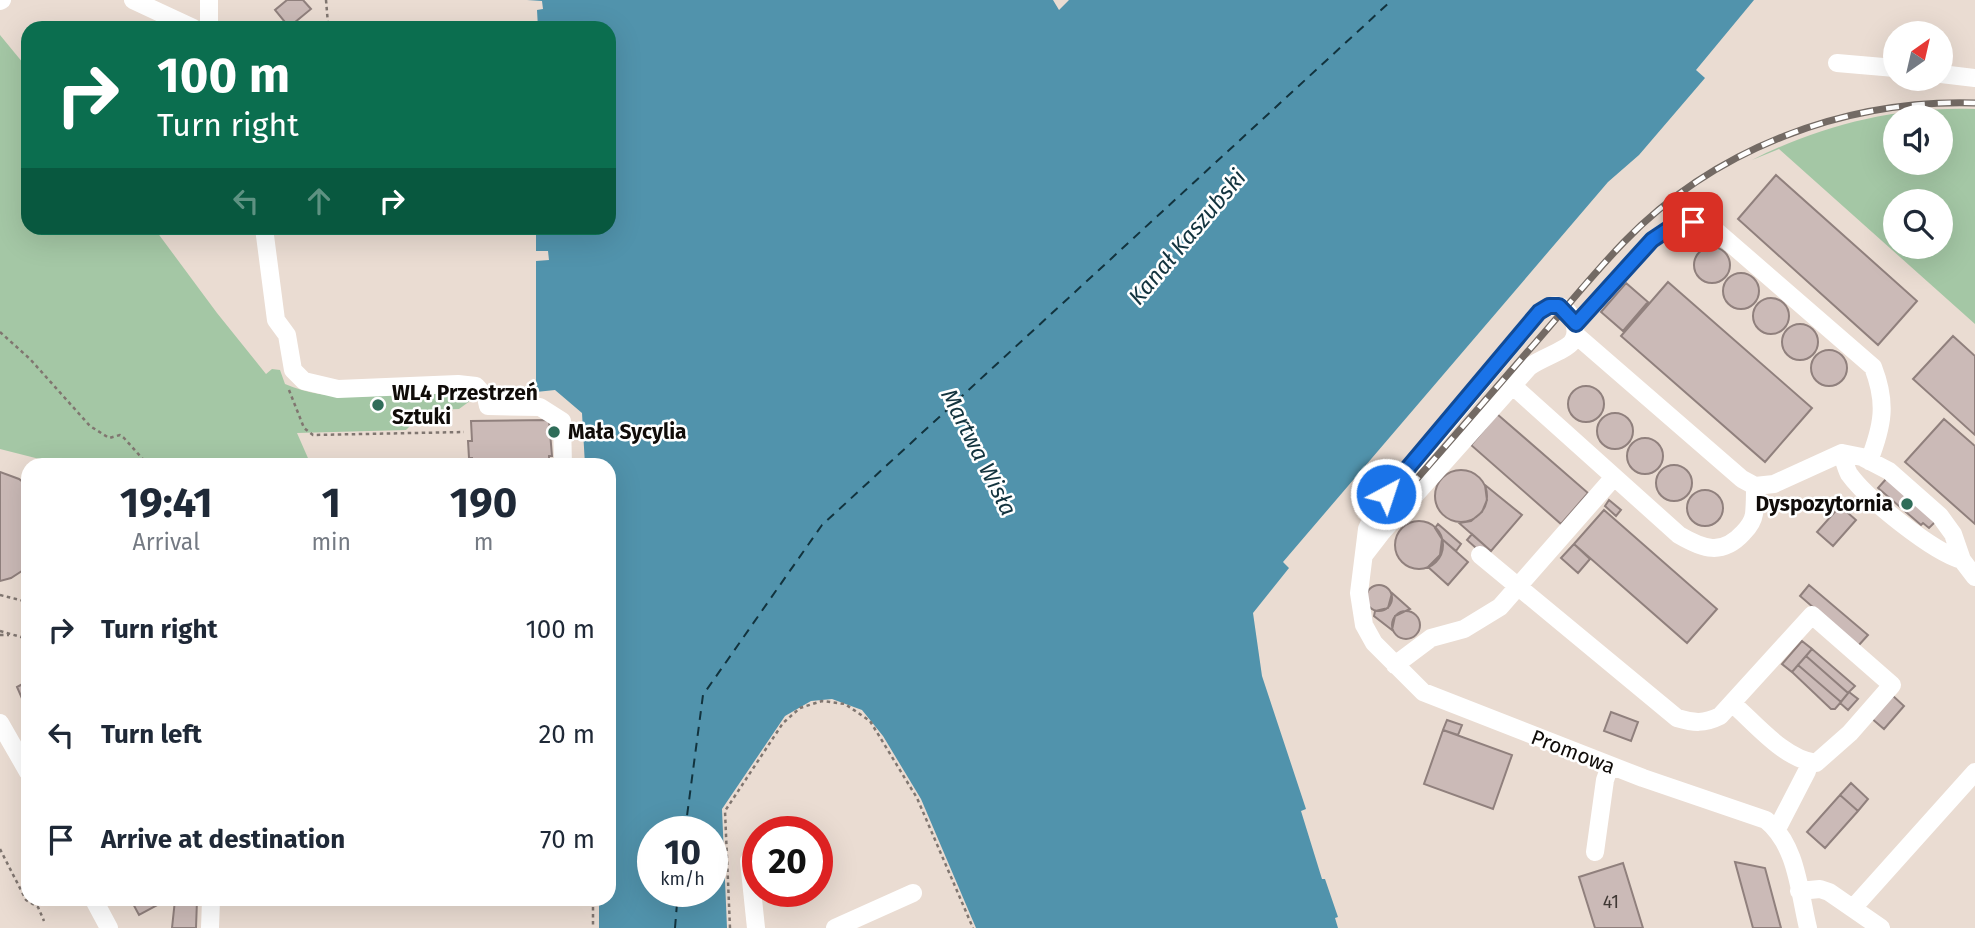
<!DOCTYPE html>
<meta charset="utf-8">
<style>
:root{--surface:#fff;--page:#f6f6f7;--text:#1f2937;--muted:#747a83}
body{margin:0;font-family:"Fira Sans",sans-serif;background:var(--page);color:var(--text);height:100vh;display:flex;flex-direction:column;font-size:26px;white-space:nowrap}
*{box-sizing:border-box;margin:0}
p{font-size:23px;color:var(--muted)}
.icon{flex:none;width:38px;height:38px;fill:none;stroke:currentColor;stroke-width:2;stroke-linecap:round;stroke-linejoin:round}
.map{position:relative;flex:1;overflow:hidden}
.side{position:absolute;left:21px;top:458px;width:595px;height:448px;display:flex;flex-direction:column;background:var(--surface);border-radius:21px;box-shadow:0 7px 28px #0002}
.side>*{flex:none}
.top-card{position:absolute;left:21px;top:21px;width:595px;height:214px;border-radius:21px;box-shadow:0 7px 28px #0002;background:#0b6e4f;color:#fff;overflow:hidden}
.needle{width:46px;rotate:34deg}
.fabs{position:absolute;left:1883px;top:21px;display:grid;gap:14px}
.fabs a{display:grid;place-items:center;width:70px;height:70px;border-radius:50%;background:var(--surface);box-shadow:0 7px 28px #0002;font-size:35px}
.speed{position:absolute;left:637px;top:816px;display:flex;gap:14px;font-size:35px;font-weight:700;text-align:center}
.speed>*{display:grid;place-content:center;width:91px;height:91px;border-radius:50%;background:var(--surface);box-shadow:0 7px 28px #0002;line-height:1}
.speed small{font-size:18px;font-weight:400}
.speed .limit{border:10px solid #d22;background:#fff;color:#111}
.pin{position:absolute;display:grid;place-items:center;width:60px;height:60px;color:#fff;margin:-30px;border-radius:14px;box-shadow:0 4px 10px #0006}
.me{position:absolute;width:77px;margin:-38px;rotate:40deg;stroke-linejoin:round;filter:drop-shadow(0 0 5px #0008)}
.turn{display:flex;align-items:center;gap:24px;height:147px;padding:0 21px;font-size:32px}
.turn .icon{width:91px;height:91px;stroke-width:2.5}
.turn b{display:block;font-size:49px;line-height:60px}
.lanes{display:flex;align-items:center;height:66px;padding:0 21px;background:#0003;justify-content:center;gap:35px;direction:ltr}
.lanes .off{opacity:.35}
.eta{display:flex;justify-content:space-evenly;align-items:center;height:119px;text-align:center}
.eta b{font-size:42px;font-weight:700;line-height:49px}
ul{padding:0;list-style:none}
li{display:flex;align-items:center;gap:21px;height:105px;padding:0 21px}
li div{flex:1}
li b{display:block;font-size:26px}
li em{font-style:normal}
.map>svg:first-child{display:block}
.green{fill:#a4c7a5;fill-rule:evenodd}
.water{fill:#5193ac;fill-rule:evenodd}
.lines{fill:none;stroke-linecap:round;stroke-linejoin:round}
.ferry{stroke:#12333e;stroke-width:2;stroke-dasharray:9 7;stroke-linecap:butt}
.building{fill:#cbbab7;stroke:#90807d;stroke-width:2}
.path{stroke:#807670;stroke-width:2.5;stroke-dasharray:3.5 3.5;stroke-linecap:butt}
.minor{stroke:#fff;stroke-width:18}
.rail-casing{stroke:#736a64;stroke-width:7}
.rail{stroke:#fff;stroke-width:4.5;stroke-dasharray:13;stroke-linecap:butt}
.route-casing{stroke:#114b97;stroke-width:18}
.route{stroke:#1a73e8;stroke-width:12}
.poi-dot{fill:#2f6d59;stroke:#fff;stroke-width:2.5}
.labels{text-anchor:middle;stroke-width:5;stroke-linejoin:round;paint-order:stroke}
.number-label{font-size:18px;fill:#3f3834}
.poi-label{font-size:21px;font-weight:bold;fill:#100c09;stroke:#fff;text-anchor:start}
.street-label{font-size:21px;fill:#100c09;stroke:#fff}
.water-label{font-size:23px;font-style:italic;fill:#12333e;stroke:#fff}
</style>
<div class="map">
<svg width="1975" height="928" viewBox="0 0 1975 928">
<rect width="100%" height="100%" fill="#eadcd2"/>
<path class="green" d="M0,35L28,69V228H154L217,313L266,374L272,369L280,370L285,384C335,406 397,393 450,390L469,394L470,401L459,409L426,410L406,430L297,433L311,465H63L0,449Z
M1975,109V324L1779,149L1752,160C1821,125 1897,106 1975,109ZM1895,117H1941V163H1895ZM1895,201H1941V247H1895Z"/>
<path class="water" d="M527,0H1053L1059,10L1069,0H1754L1696,70L1705,78L1639,155L1608,182L1283,562L1289,568L1253,613L1262,676L1306,809L1301,811L1322,879H1325L1338,917L1335,918L1338,928H976L921,799L883,736L862,710L832,699L811,701L785,716L722,809L727,928H599V900H609V466L585,465L582,413L555,390L536,392V261L549,260L548,251H536V228H609V28H538L537,10L543,9L542,1ZM653,831H712V891H653Z"/>
<g class="lines">
<path class="ferry" d="M685,831L703,695L822,525L1392,0
M675,928L678,891"/>
</g>
<path class="building" d="M287,0H303L311,9L289,27L275,10Z
M1776,175L1917,301L1878,345L1738,219Z
M1694 265a18 18 0 1 1 36 0a18 18 0 1 1-36 0Z
M1723 291a18 18 0 1 1 36 0a18 18 0 1 1-36 0Z
M1668,282L1812,408L1765,462L1621,336Z
M1626,283L1648,302L1623,331L1601,312Z
M1753 316a18 18 0 1 1 36 0a18 18 0 1 1-36 0Z
M1782 342a18 18 0 1 1 36 0a18 18 0 1 1-36 0Z
M1953,336L1975,356V435L1913,379Z
M1811 368a18 18 0 1 1 36 0a18 18 0 1 1-36 0Z
M1568 404a18 18 0 1 1 36 0a18 18 0 1 1-36 0Z
M1597 431a18 18 0 1 1 36 0a18 18 0 1 1-36 0Z
M1497,414L1588,493L1561,524L1471,445Z
M1944,419L1975,446V524L1905,462Z
M549,420L552,456H549V466H472V458H469L468,441H472L471,421Z
M1627 456a18 18 0 1 1 36 0a18 18 0 1 1-36 0Z
M1656 483a18 18 0 1 1 36 0a18 18 0 1 1-36 0Z
M1435 496a26 26 0 1 1 52 0a26 26 0 1 1-52 0Z
M0,472L19,479L28,486V567L11,578L0,581Z
M1887,478L1936,521L1929,528L1923,523L1921,525L1878,488Z
M1485,485L1522,515L1491,551L1459,523L1471,521L1482,512L1487,500Z
M1687 508a18 18 0 1 1 36 0a18 18 0 1 1-36 0Z
M1609,500L1621,510L1616,516L1605,506Z
M1840,506L1856,520L1833,546L1817,532Z
M1604,510L1717,609L1687,643L1574,544Z
M1395 545a24 24 0 1 1 48 0a24 24 0 1 1-48 0Z
M1438,524L1461,544L1456,551L1442,539L1435,528Z
M1472,534L1491,551L1486,557L1467,540Z
M1442,539L1468,562L1448,585L1428,567L1440,555Z
M1574,544L1590,559L1578,573L1561,558Z
M1366 598a13 13 0 1 1 26 0a13 13 0 1 1-26 0Z
M1809,585L1868,635L1858,646L1800,596Z
M1392,593L1410,609L1395,616L1392,630L1374,616L1375,611L1388,608Z
M1392 625a14 14 0 1 1 28 0a14 14 0 1 1-28 0Z
M1802,641L1812,649L1792,672L1782,664Z
M1812,649L1855,686L1848,693L1806,656Z
M1806,656L1848,693L1841,702L1798,665Z
M1798,665L1841,702L1835,709H1831L1792,672Z
M28,681V710H27L17,687Z
M1849,692L1858,699L1848,710L1840,703Z
M1892,695L1904,706L1884,729L1871,718Z
M1611,712L1638,722L1631,741L1604,731Z
M1447,720L1462,725L1458,735L1443,730Z
M1443,730L1512,755L1493,809L1424,784Z
M1851,783L1868,799L1858,811L1840,795Z
M1840,795L1858,811L1825,848L1807,832Z
M1735,862L1765,868L1781,928H1753Z
M1623,863L1643,928H1595L1579,877Z
M131,900H165V901L139,915Z
M175,900H197L196,928H172Z"/>
<g class="lines">
<path class="path" d="M326,0L328,24
M0,332L30,359L90,426L109,438L120,435L124,438L149,466
M289,390L304,428L313,435L464,432
M0,595L28,602
M0,631L28,639
M0,635H9
M0,849L26,900L38,907L44,921
M593,900V928
M730,928L725,811L783,723L800,708L822,701L845,704L870,721L917,798L973,928"/>
<path class="minor" d="M133,0L193,28
M0,1L2,0
M209,28V0
M1837,63L1895,68
M1941,74L1975,78
M264,228L276,320L287,335L293,370L304,381L338,389L458,384L476,386L486,397L488,406L540,407L562,421L563,466
M1576,324L1652,240L1679,222L1707,223L1873,367C1887,403 1883,425 1869,461
M1576,335L1742,479L1755,486L1774,484L1842,453L1862,457L1889,471L1940,516L1953,534L1962,560L1975,577
M1512,385L1679,535C1703,549 1722,556 1743,533C1748,528 1753,521 1754,514C1755,505 1755,496 1755,486
M1842,453C1844,460 1846,469 1849,474C1867,499 1933,552 1962,560
M1365,554L1382,532L1529,367C1541,358 1565,351 1572,342C1580,332 1573,310 1559,306C1552,304 1545,309 1539,312L1376,509L1367,529L1359,593L1364,625L1374,643L1423,692L1643,778L1766,820C1797,845 1799,891 1808,928
M1480,555L1677,718C1694,723 1704,724 1720,716L1812,615L1892,685L1850,733L1816,763C1784,759 1756,724 1733,704
M1395,665L1431,638L1464,629L1500,607L1614,477
M0,723L28,772
M1777,829L1807,771L1809,762
M1595,852L1605,780L1610,766
M749,861L756,928
M1799,891L1820,889L1829,892L1881,928
M94,900L109,928
M1853,908L1975,772
M210,928L211,900
M835,928L913,893"/>
<defs>
<path id="rail" d="M1393,506C1439,454 1484,402 1529,350C1561,314 1591,276 1624,242C1715,148 1846,99 1975,103"/>
</defs>
<use href="#rail" class="rail-casing"/>
<use href="#rail" class="rail"/>
</g>
<g class="lines">
<defs>
<path id="route" d="M1386,494L1539,312L1549,306H1559L1576,324L1652,240L1679,222H1693"/>
</defs>
<use href="#route" class="route-casing"/>
<use href="#route" class="route"/>
</g>
<g class="poi-dot">
<circle cx="378" cy="405" r="7"/>
<circle cx="554" cy="432" r="7"/>
<circle cx="1907" cy="504" r="7"/>
</g>
<g class="labels">
<g class="number-label">
<text x="1611" y="908">41</text>
</g>
<g class="poi-label">
<text x="392" y="400">WL4 Przestrzeń<tspan x="392" dy="24">Sztuki</tspan></text>
<text x="568" y="439">Mała Sycylia</text>
<text x="1893" y="511" text-anchor="end">Dyspozytornia</text>
</g>
<g class="street-label">
<text transform="translate(1573 752) rotate(21)" y="7">Promowa</text>
</g>
<g class="water-label">
<text transform="translate(1187 237) rotate(-50)" y="8">Kanał Kaszubski</text>
<text transform="translate(979 452) rotate(63)" y="8">Martwa Wisła</text>
</g>
</g>
</svg>
<div class="fabs">
<a><svg class="needle" viewBox="-14 -14 28 28"><path d="M0-13l5 13h-10z" fill="#e53935"/><path d="M0 13l5-13h-10z" fill="#747a83"/></svg></a>
<a><svg class="icon" aria-label="sound" viewBox="0 0 24 24"><path d="M4 9h4l5-4v14l-5-4H4zM17 9q2 3 0 6"/></svg></a>
<a><svg class="icon" aria-label="search" viewBox="0 0 24 24"><circle cx="10" cy="10" r="6"/><path d="M15 15l6 6"/></svg></a>
</div>
<div class="speed"><div>10<small>km/h</small></div><div class="limit">20</div></div>
<div class="pin" style="left:1693px;top:222px;background:#d93025"><svg class="icon" aria-label="arrive" viewBox="0 0 24 24"><path d="M6 21V4h12l-3 4 3 4H6"/></svg></div>
<svg class="me" style="left:1386px;top:494px" viewBox="-20 -20 40 40"><circle r="17" fill="#1a73e8" stroke="#fff" stroke-width="3"/><path d="M0-11L8 9 0 5-8 9z" fill="#fff"/></svg>
<div class="top-card">
<div class="turn"><svg class="icon" aria-label="right" viewBox="0 0 24 24"><path d="M7 20v-9h11M14 6l5 5-5 5"/></svg><div><b>100 m</b>Turn right</div></div>
<div class="lanes"><svg class="icon off" aria-label="left" viewBox="0 0 24 24"><path d="M17 20v-9H6M10 6l-5 5 5 5"/></svg><svg class="icon off" aria-label="ahead" viewBox="0 0 24 24"><path d="M12 20V5M6 11l6-6 6 6"/></svg><svg class="icon" aria-label="right" viewBox="0 0 24 24"><path d="M7 20v-9h11M14 6l5 5-5 5"/></svg></div>
</div>
<section class="side">
<div class="eta">
<div><b>19:41</b><p>Arrival</p></div>
<div><b>1</b><p>min</p></div>
<div><b>190</b><p>m</p></div>
</div>
<ul>
<li><svg class="icon" aria-label="right" viewBox="0 0 24 24"><path d="M7 20v-9h11M14 6l5 5-5 5"/></svg><div><b>Turn right</b></div><em>100 m</em></li>
<li><svg class="icon" aria-label="left" viewBox="0 0 24 24"><path d="M17 20v-9H6M10 6l-5 5 5 5"/></svg><div><b>Turn left</b></div><em>20 m</em></li>
<li><svg class="icon" aria-label="arrive" viewBox="0 0 24 24"><path d="M6 21V4h12l-3 4 3 4H6"/></svg><div><b>Arrive at destination</b></div><em>70 m</em></li>
</ul>
</section>
</div>
